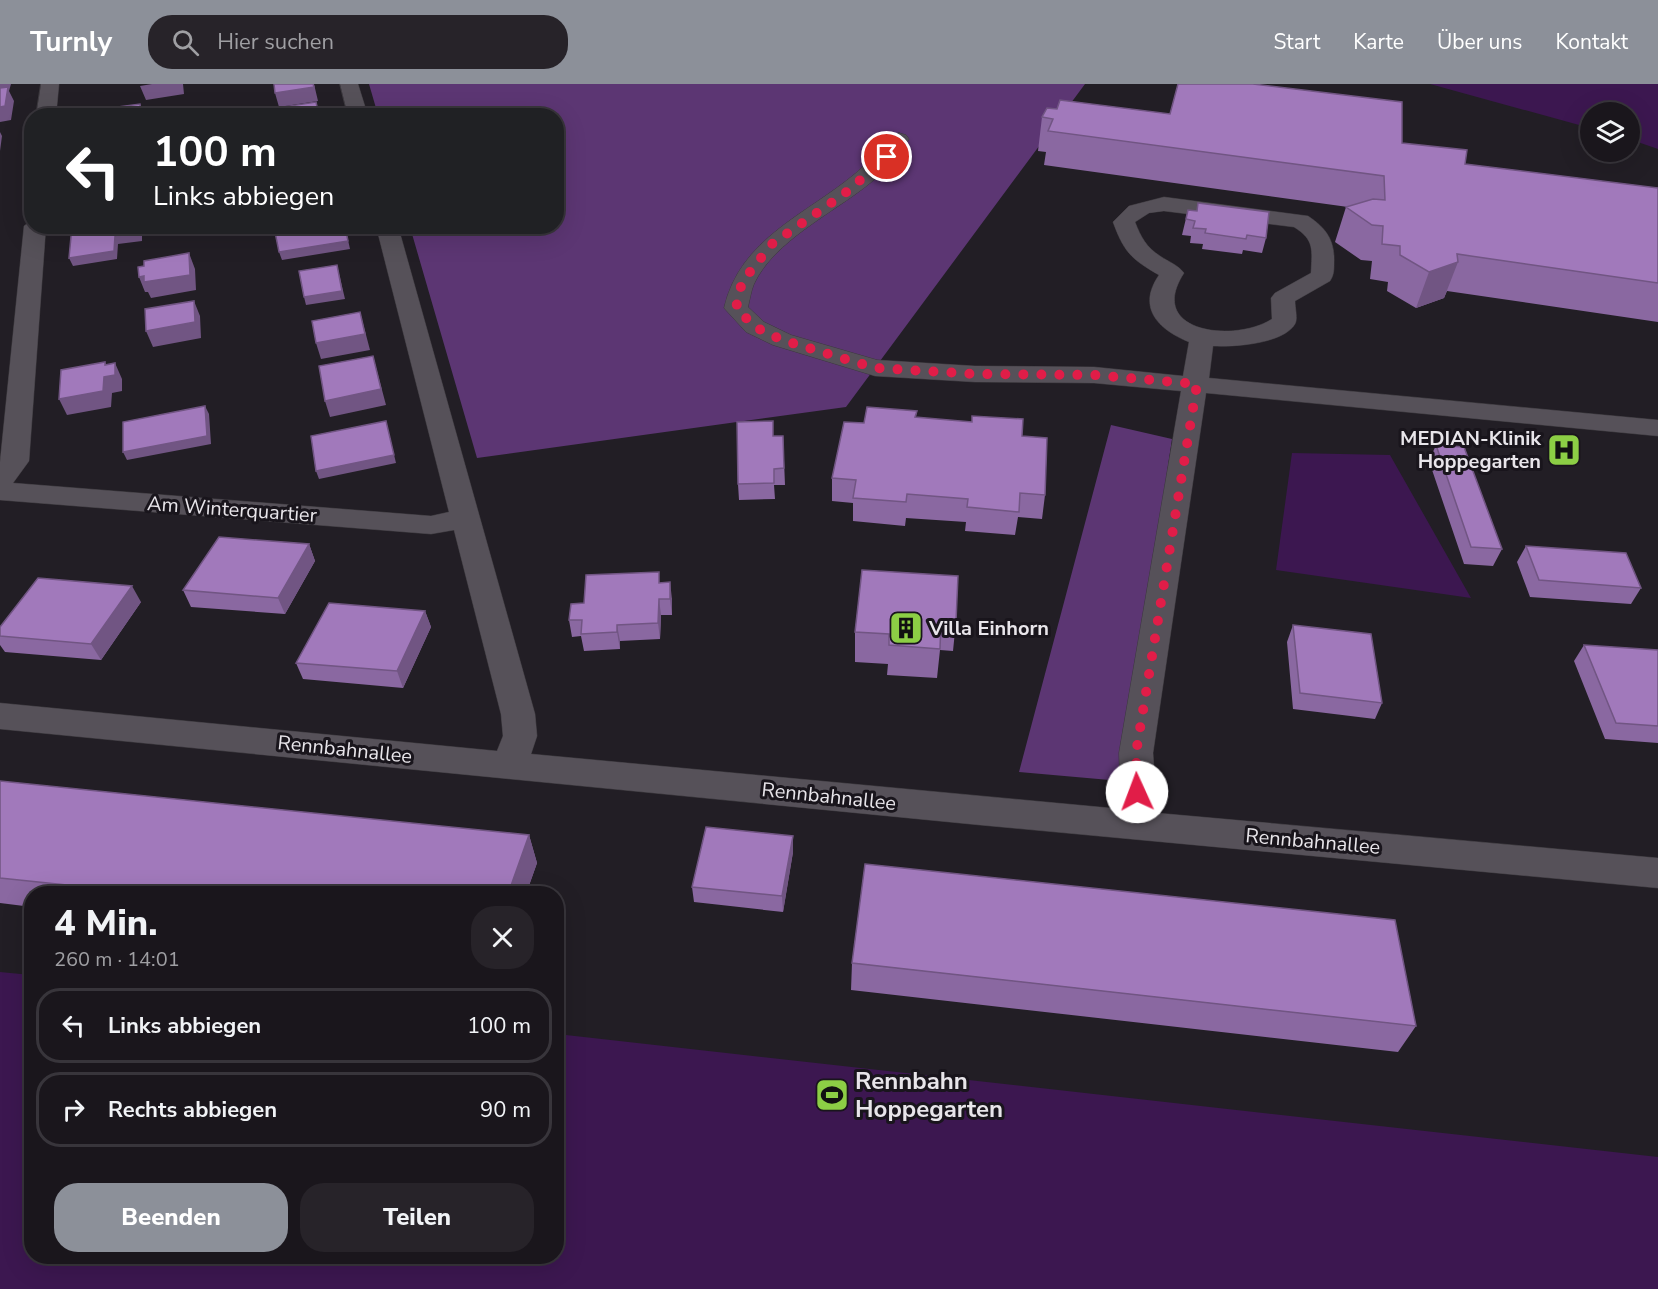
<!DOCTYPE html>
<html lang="de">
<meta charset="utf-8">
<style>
:root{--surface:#1a161c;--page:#272329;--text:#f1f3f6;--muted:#9f9fa3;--line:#38353b;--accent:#8c9099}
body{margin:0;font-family:"Nunito Sans",sans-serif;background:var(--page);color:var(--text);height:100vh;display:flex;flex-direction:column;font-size:22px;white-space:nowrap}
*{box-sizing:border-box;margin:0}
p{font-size:20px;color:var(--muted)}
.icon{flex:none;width:33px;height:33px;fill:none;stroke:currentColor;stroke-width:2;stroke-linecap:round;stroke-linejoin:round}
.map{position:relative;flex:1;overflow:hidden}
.side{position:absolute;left:24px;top:802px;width:540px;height:378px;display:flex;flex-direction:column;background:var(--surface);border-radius:24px;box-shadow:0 6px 24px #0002,0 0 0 2px var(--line)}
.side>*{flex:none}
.banner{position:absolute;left:24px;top:24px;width:540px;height:126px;border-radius:24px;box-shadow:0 6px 24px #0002,0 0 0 2px var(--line);background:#202124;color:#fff;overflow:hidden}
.buttons{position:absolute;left:1580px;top:18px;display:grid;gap:12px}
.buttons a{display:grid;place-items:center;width:60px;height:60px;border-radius:50%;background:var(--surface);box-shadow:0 6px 24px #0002,0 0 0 2px var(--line);font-size:30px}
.pin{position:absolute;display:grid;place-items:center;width:51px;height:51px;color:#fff;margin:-26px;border:3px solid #fff;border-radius:50%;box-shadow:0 2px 6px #0007}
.me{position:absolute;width:66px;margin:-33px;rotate:358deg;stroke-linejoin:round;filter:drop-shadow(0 0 4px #0008)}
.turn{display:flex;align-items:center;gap:21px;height:126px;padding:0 30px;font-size:27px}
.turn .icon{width:78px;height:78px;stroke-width:2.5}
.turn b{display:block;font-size:42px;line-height:51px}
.round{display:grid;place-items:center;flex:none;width:63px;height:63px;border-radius:24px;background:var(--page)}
.headline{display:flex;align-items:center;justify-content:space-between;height:102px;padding:0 30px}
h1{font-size:36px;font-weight:800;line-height:45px}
.primary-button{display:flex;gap:12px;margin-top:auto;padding:12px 30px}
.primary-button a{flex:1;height:69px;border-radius:24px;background:var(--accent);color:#fff;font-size:24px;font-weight:800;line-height:69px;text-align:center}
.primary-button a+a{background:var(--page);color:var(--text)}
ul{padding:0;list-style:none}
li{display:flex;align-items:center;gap:18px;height:75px;margin:0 12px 9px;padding:0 18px;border:3px solid var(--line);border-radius:24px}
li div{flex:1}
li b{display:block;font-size:22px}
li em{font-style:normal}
header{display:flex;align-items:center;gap:36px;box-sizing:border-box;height:84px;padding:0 30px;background:var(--accent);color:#fff}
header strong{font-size:28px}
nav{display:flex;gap:33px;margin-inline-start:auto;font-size:21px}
.search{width:420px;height:54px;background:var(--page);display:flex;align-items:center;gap:15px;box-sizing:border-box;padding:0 21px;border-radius:24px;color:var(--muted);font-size:22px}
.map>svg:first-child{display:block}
.green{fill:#3c1750}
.forest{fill:#5c3673}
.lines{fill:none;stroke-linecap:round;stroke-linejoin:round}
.minor-casing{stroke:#3c393e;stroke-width:1}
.minor{fill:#565159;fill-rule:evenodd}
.wall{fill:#8a68a1}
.shaded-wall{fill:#715583}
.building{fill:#a179bb;stroke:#715583;stroke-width:1.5}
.route{stroke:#e11d48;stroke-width:10;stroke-dasharray:0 18}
.labels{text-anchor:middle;stroke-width:6;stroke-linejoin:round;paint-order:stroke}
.poi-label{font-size:20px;font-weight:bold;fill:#e8e5ea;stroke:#19151c;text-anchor:end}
.street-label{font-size:20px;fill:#e8e5ea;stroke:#19151c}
.near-poi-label{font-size:24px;font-weight:bold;fill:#e8e5ea;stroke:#19151c;text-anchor:start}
</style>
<header>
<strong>Turnly</strong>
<div class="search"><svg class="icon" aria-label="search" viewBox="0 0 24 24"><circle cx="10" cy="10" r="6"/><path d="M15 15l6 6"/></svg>Hier suchen</div>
<nav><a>Start</a><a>Karte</a><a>Über uns</a><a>Kontakt</a></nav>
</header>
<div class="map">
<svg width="1658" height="1205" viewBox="0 0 1658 1205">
<rect width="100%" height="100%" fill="#221e25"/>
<path class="green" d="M1430,0H1658V65L1629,55V28H1590V44Z
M1292,369L1390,371L1471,514L1276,486Z
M0,888L31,891L32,1173H556L557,950L1658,1073V1205H0Z"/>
<path class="forest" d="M369,0H1085L846,323L477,374L410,143L556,142V32L378,31Z
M1111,341L1172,355L1121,697L1019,688Z"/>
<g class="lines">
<defs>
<path id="minor" d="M41,0H59L56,32H36Z
M340,0H358L368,32H348Z
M899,49L906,51L909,55C898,72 885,87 869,100C833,129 774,157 754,200C751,207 750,215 748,223L764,238L791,251L877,276L975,282L1094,283L1183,292L1189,258C1157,245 1137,223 1159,191C1131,175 1124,168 1113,138L1129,122L1164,113L1308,132C1326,144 1335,156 1334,179C1334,186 1334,191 1330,197L1295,217C1295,224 1298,235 1295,240C1283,260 1234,263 1213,262L1209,294L1658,336V352L1206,309L1153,669L1157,729L1658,774V804L980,741L0,645V619L497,667L503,652L501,630L454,446L431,450L0,416V378L24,142L32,136V142H46L29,377L13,399L431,432L449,428L376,142H398L535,630L537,652L531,670L1121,725L1119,669L1181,307L1094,299L975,298L875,292L773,261L746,248L724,224C740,154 806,131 856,89C867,80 888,52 899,49ZM1164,127L1294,143C1315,156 1312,166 1311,189L1275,209L1271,214L1272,235C1235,259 1145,249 1184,189C1178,181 1169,178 1160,172C1146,163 1141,153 1135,138L1149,129Z"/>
</defs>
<use href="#minor" class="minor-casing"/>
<use href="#minor" class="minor"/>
</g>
<path class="wall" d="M1042,33L1402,59L1465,80L1658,104V238L1447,207L1444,214L1416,224L1387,207L1388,198L1370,195L1372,177L1361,176L1335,158L1346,123H1348L1044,81L1046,68L1038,67Z
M1188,126L1266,154L1262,169L1243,166L1242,170L1202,165L1203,160L1190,159L1191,152L1182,151Z
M917,327L916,333L1022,352L1045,411L1042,435L1018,433L1015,451L965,447L966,438L906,434L905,442L853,437V419L832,417V394L864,339Z
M774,352H783L785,401H774L775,415L739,416L738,400Z
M1436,361L1502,465L1493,482L1464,480L1429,377Z
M309,460L315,477L285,530L191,523L183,506Z
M1526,462L1641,504L1631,520L1530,513L1517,478Z
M862,486L956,537L953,567L940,566L937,594L887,591L888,580L855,578V548Z
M660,499L672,515V531H661L660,555L620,557V565L584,567L581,552L572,553L569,536L584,519Z
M141,518L101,576L5,568L0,561V543Z
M425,527L431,543L403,604L303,595L296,579Z
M1293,541L1382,619L1375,635L1293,625L1287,558Z
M1584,561L1658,566V659L1605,655L1574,577Z
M0,697L529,751L537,779L526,810H32V823L0,819Z
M793,768L783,828L694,818L692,803Z
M852,879L1416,942L1398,968L851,906Z"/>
<path class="shaded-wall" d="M0,0H11L9,7L14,17L11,36L0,38Z
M152,0H183L184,10L146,16L140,2Z
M314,0L318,17L279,23L275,9Z
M140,20L145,32H141Z
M0,48L2,52L0,67Z
M138,142H142V157L118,160L117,175L73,182L69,174Z
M345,142L350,165L282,176L279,168Z
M189,169L195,185L196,206L151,214L148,208H145L139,193Z
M1458,178L1444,214L1416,224L1429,188Z
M337,181L345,215L306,221L304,213Z
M194,217L200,232L201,254L153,263L146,247Z
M360,228L370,266L321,275L316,259Z
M373,272L386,321L330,333L325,317Z
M105,278L111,292L115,279L122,295V307L112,309L111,323L67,331L59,315L105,281Z
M205,322L209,330L211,360L127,376L123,368Z
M386,337L396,379L319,395L316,387Z
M309,460L315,477L285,530L278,514Z
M670,498L672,515V531L670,515Z
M132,502L141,518L101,576L91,560Z
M659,515L661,531L660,555L658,539Z
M425,527L431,543L403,604L397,587Z
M617,541L620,557V565L617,548Z
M529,751L537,779L526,810H508Z
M793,752V768L783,828L782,812Z"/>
<path class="building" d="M274,0H313L314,3L275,9Z
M1178,0H1253L1402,18V59L1467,66L1465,80L1658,104V199L1457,170L1458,178L1429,188L1400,171V162L1382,160L1383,142L1372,141L1346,123L1373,115L1385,116L1384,92L1048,47L1053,35L1042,33L1047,24L1057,25L1060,16L1170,30Z
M8,3L5,22L0,23V4Z
M316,18L319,32H272L270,25Z
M140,20L141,32H80V28Z
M1198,119L1269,128L1266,154L1247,151L1246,155L1205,149L1206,145L1193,144L1195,137L1186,135L1188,126L1197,127Z
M72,142H138V149L115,152L114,167L69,174Z
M310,142H345L348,157L279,168L275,148Z
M189,169L190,191L144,198V192L139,193L138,183L144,182V177Z
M337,181L342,207L304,213L299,187Z
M194,217L195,238L146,247L145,225Z
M360,228L365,250L316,259L312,237Z
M373,272L381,305L325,317L319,282Z
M105,278V281L115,279V291L104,293L103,307L59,315L61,286Z
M205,322L207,352L123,368V338Z
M867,323L917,327L915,333L972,338V332L1023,335L1022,352L1047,354L1045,411L1020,409L1019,428L967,423L968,415L907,410L906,418L853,414L856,396L832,394L844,338L864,339Z
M386,337L394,371L316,387L311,352Z
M773,337V352H783L784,384L774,385V399L738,400L737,338Z
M1436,361L1464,363L1502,465L1471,463Z
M219,453L309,460L278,514L183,506Z
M1526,462L1626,469L1641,504L1539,496Z
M862,486L958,492L956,537L941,536L940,565L889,561V550L855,548Z
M659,488V499L670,498V515H659L658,539L617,541V548L581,550L582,536H569L571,520L584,519L586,491Z
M38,494L132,502L91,560L0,552V543Z
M329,519L425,527L397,587L296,579Z
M1293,541L1371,550L1382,619L1300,609Z
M1584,561L1658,566V642L1616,639Z
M0,697L529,751L508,810H153L0,794Z
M706,743L793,752L782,812L692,803Z
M865,780L1395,836L1416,942L852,879Z"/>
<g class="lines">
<path class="route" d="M887,73L844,110L772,160L742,198L736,224L755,243L782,256L875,284L975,290L1094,291L1197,300L1136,669L1137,708"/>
</g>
<defs>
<symbol id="hospital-square" viewBox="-11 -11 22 22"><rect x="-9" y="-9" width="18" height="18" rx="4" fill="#8cce45" stroke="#19151c"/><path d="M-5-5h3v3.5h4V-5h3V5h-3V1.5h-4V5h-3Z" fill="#111"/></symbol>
<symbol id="building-square" viewBox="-11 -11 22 22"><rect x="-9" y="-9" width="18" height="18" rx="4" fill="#8cce45" stroke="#19151c"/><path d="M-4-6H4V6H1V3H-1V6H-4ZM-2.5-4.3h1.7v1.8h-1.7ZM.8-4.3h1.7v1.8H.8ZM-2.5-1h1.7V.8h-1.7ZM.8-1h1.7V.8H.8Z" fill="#111"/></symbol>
<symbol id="stadium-square" viewBox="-11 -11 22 22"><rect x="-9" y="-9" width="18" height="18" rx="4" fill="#8cce45" stroke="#19151c"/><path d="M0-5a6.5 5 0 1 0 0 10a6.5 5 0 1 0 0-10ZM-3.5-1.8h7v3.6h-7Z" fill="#111"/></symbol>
</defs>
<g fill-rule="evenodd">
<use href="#hospital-square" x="1545" y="347" width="38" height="38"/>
<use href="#building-square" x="887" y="525" width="38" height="38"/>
<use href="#stadium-square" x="813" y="992" width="38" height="38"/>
</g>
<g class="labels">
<g class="poi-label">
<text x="1541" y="361">MEDIAN-Klinik<tspan x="1541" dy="23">Hoppegarten</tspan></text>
<text x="929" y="551" text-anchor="start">Villa Einhorn</text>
</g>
<g class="street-label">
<text transform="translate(232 425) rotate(4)" y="7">Am Winterquartier</text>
<text transform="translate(345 665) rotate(6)" y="7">Rennbahnallee</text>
<text transform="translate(829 712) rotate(6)" y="7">Rennbahnallee</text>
<text transform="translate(1313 757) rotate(5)" y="7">Rennbahnallee</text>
</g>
<g class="near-poi-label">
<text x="855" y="1005">Rennbahn<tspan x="855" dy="28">Hoppegarten</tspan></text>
</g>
</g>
</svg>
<div class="buttons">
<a><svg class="icon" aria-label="layers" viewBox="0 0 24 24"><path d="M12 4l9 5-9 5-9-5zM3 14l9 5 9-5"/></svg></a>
</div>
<div class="pin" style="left:887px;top:73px;background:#d93025"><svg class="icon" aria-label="arrive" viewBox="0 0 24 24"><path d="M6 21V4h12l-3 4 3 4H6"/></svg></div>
<svg class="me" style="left:1137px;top:708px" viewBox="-20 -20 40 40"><circle r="19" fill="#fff"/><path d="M0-13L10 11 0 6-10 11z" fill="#e11d48"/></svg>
<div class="banner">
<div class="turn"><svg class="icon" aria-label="left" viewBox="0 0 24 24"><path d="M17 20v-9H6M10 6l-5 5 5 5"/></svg><div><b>100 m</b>Links abbiegen</div></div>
</div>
<section class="side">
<div class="headline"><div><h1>4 Min.</h1><p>260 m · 14:01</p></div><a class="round"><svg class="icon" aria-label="close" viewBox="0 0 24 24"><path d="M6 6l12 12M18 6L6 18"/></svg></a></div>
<ul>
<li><svg class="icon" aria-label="left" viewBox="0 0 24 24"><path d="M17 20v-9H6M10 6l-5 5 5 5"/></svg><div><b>Links abbiegen</b></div><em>100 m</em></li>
<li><svg class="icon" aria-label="right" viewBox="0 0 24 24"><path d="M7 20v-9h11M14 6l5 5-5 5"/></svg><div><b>Rechts abbiegen</b></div><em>90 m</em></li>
</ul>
<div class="primary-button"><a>Beenden</a><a>Teilen</a></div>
</section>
</div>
